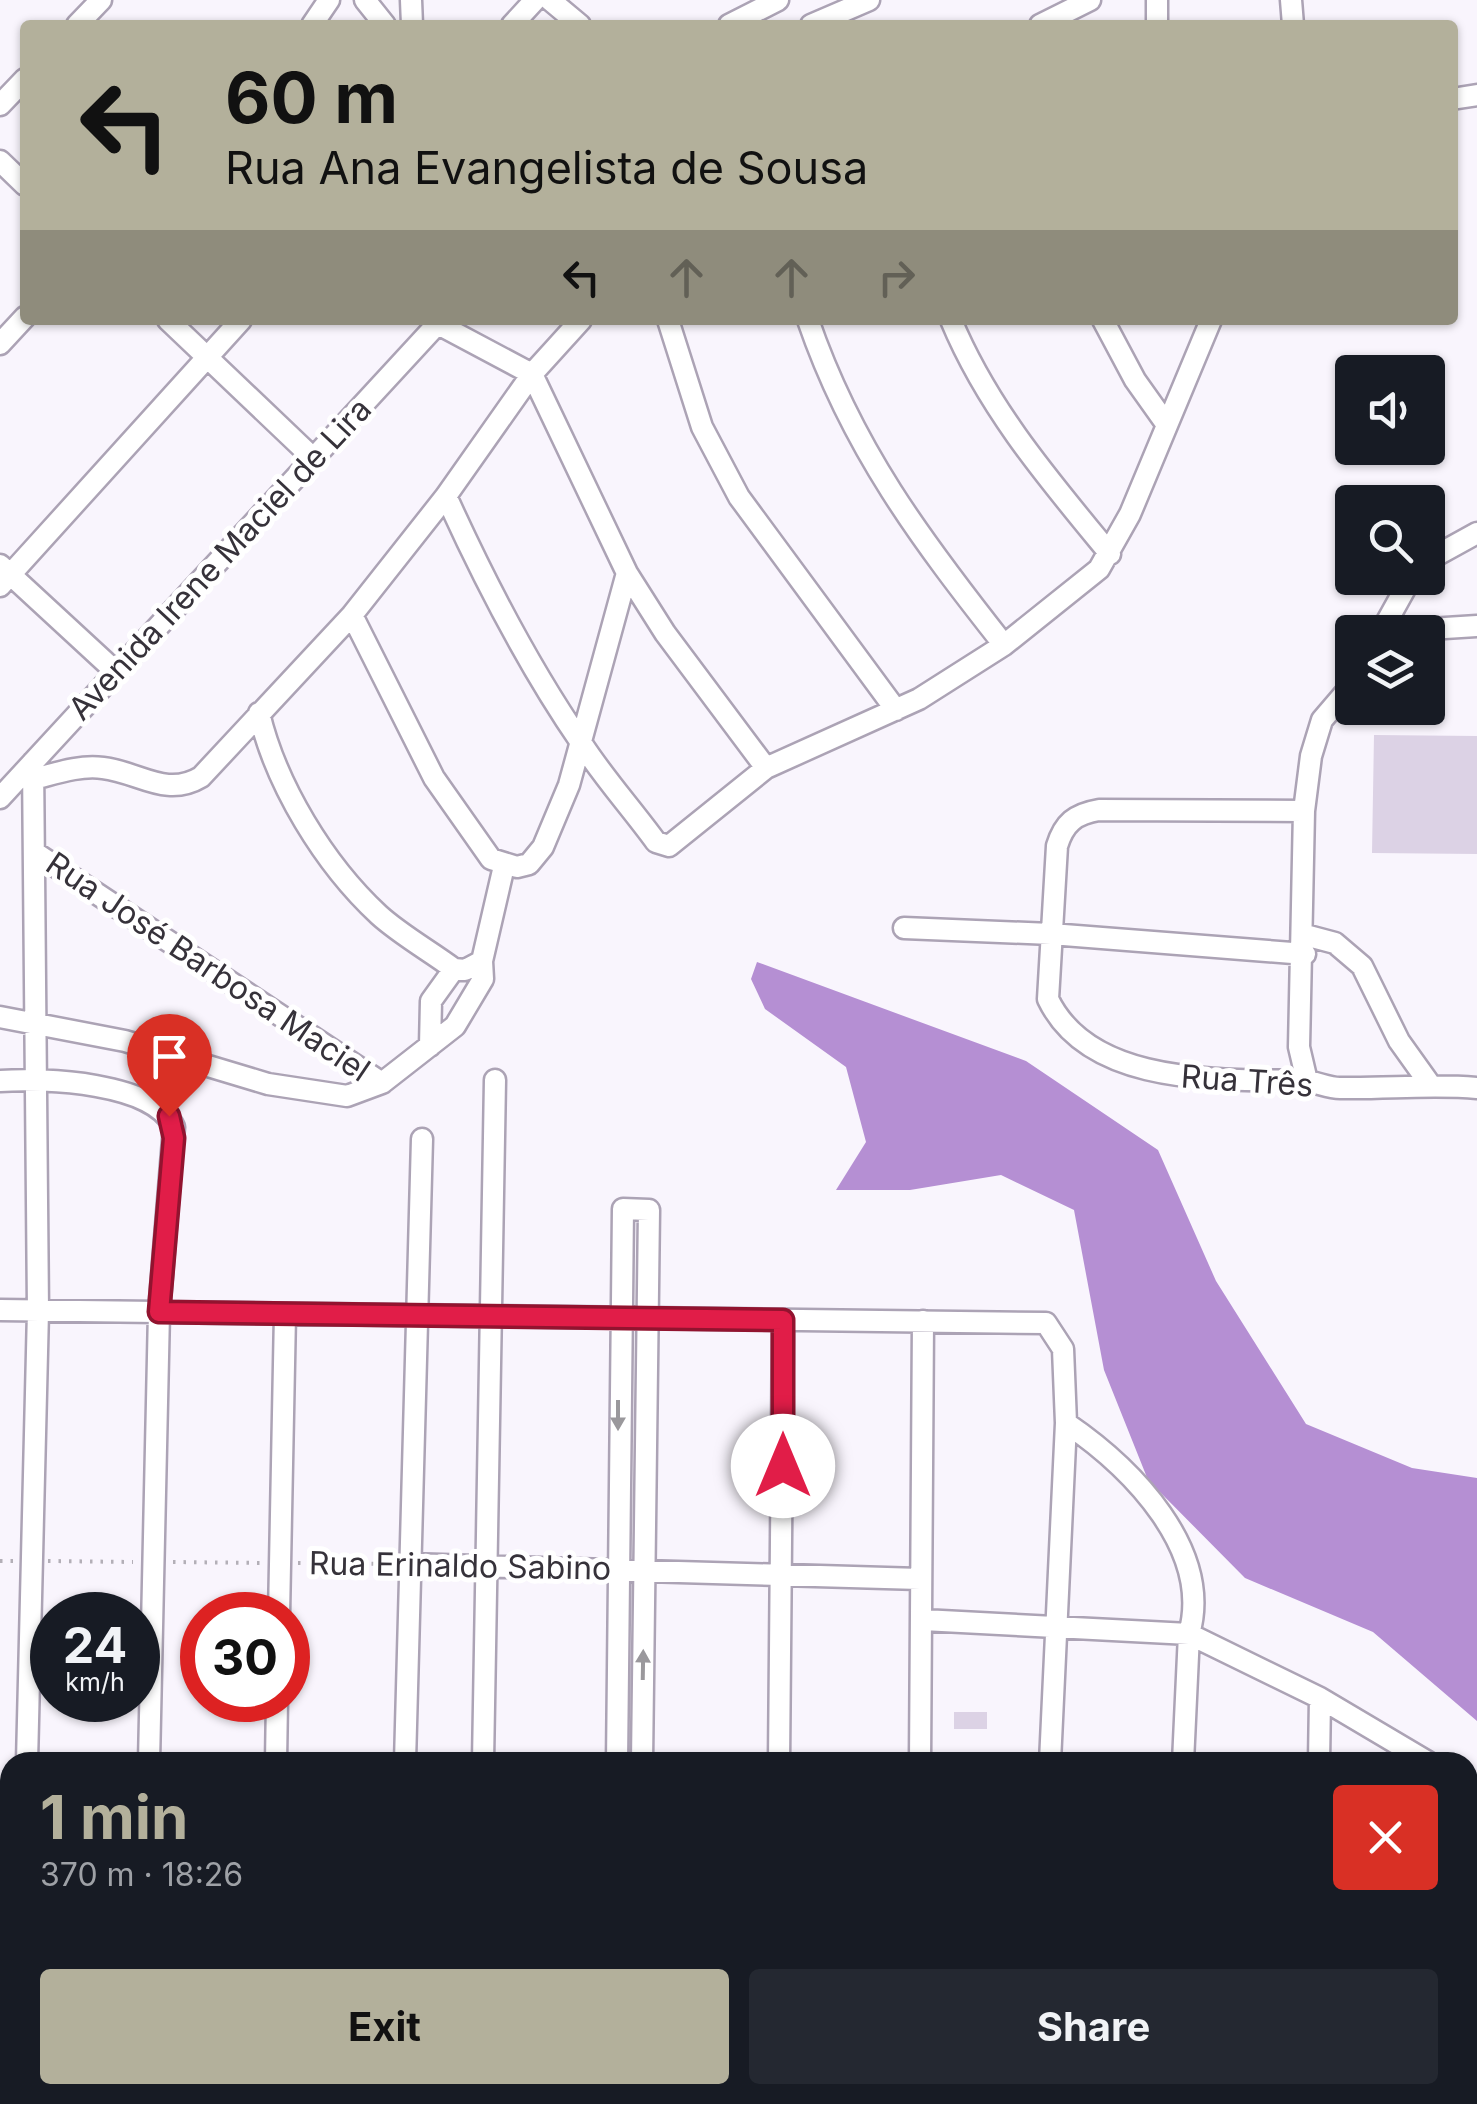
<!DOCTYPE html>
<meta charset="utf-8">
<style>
:root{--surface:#171b24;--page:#242831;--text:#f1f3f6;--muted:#9ea1a6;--accent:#b3b09b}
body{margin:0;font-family:Inter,sans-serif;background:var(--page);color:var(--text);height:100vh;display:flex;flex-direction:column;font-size:38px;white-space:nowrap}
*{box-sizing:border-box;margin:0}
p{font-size:32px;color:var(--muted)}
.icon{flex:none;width:55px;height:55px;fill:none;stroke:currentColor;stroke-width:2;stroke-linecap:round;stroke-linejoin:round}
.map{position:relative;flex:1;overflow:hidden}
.drawer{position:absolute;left:0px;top:1752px;width:1478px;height:352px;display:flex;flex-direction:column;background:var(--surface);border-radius:30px 30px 0 0;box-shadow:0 2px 8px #0004}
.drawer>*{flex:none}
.banner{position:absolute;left:20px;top:20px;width:1438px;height:305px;border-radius:10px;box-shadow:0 2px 8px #0004;background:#b3b09b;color:#111;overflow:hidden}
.fabs{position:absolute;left:1335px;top:355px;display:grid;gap:20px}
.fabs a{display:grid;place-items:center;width:110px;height:110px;border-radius:10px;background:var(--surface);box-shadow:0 2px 8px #0004;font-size:50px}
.speed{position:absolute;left:30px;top:1592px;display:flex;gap:20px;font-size:50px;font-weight:700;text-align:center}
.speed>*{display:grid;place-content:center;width:130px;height:130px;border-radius:50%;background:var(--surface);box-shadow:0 2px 8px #0004;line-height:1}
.speed small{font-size:25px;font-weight:400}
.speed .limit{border:15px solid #d22;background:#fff;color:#111}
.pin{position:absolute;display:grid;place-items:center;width:85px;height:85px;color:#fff;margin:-102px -42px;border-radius:50% 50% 50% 0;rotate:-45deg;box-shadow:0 0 10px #0007}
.pin .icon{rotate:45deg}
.me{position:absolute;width:110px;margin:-55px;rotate:0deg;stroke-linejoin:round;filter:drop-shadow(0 0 8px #0008)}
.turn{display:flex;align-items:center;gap:35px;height:210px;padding:0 40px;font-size:45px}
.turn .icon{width:130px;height:130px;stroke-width:2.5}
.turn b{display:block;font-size:70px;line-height:85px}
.lanes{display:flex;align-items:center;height:95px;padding:0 40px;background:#0003;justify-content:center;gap:50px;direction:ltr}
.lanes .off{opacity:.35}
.round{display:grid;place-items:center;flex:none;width:105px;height:105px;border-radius:10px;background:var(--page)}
.summary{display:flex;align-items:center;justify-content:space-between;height:170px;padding:0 40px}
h1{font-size:60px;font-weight:700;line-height:75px;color:var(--accent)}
.cta{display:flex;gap:20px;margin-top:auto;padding:20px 40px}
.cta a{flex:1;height:115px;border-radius:10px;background:var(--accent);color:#111;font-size:40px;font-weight:700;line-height:115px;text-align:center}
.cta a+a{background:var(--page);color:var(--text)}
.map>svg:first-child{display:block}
.water{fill:#b58fd3}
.building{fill:#dcd2e5}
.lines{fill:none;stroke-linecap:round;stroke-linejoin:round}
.minor-casing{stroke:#aca3b5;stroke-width:25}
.path{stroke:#b3afb7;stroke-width:4;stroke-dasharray:2.5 8;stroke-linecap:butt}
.minor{stroke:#fff;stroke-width:20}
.oneway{fill:#9a989c}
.route-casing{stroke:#92132f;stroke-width:25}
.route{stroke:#e11d48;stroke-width:18}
.labels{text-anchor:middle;stroke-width:10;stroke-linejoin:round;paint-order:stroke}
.street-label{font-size:32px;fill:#36323a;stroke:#fff}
</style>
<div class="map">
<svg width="1477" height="2104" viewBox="0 0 1477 2104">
<rect width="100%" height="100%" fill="#f9f5fd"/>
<path class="water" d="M757,962L1026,1061L1158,1150L1216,1281L1306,1424L1412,1468L1477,1478V1721L1373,1632L1245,1578L1148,1480L1104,1370L1074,1210L1001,1175L910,1190H836L866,1142L846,1067L765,1009L751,979Z"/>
<path class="building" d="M1374,735L1477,736V854L1372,853Z
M954,1712H987V1729H954Z"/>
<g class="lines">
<defs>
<path id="minor" d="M365,0L385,25
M411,0L412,25
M550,0L580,25
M1157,0V25
M1291,0L1293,25
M77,25L101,0
M312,25L329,0
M512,25L535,0
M729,25L778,0
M811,25L869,0
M1040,25L1090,0
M1452,99L1477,95
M0,105L25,79
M0,161L25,185
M168,320L313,458
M668,320L702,427L739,497L896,710
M808,320C852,448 921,540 1004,645
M951,320C988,409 1049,480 1110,554
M1103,320L1135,380L1167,425
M438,324L532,374L627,573L665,633L766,768
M0,344L25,317
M446,496C485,582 528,666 582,744C604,778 632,809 656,842L669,846L766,768L919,699L1004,645L1099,569L1130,514L1211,320
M1428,560L1477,533
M0,565L116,672
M0,586L241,320
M352,615L434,778L491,859L517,867L529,864L543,847L569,785L627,573
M1381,632L1411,578
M1382,632L1477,626
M259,713C276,785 324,864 379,915C401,935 430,951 454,969L465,970L482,961L504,866
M34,779C57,773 79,765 103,768C139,772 166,798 201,777L352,615L446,496L532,374L581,320
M0,798L441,320
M1304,811L1099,810C1075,814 1064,823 1057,846L1048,999C1090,1087 1222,1079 1303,1081C1315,1081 1327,1088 1340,1088C1387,1089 1430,1084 1477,1088
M34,852L382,1083
M904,928L1051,934L1305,954
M1305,935L1335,943L1362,966L1399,1041L1429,1083
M0,1017L125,1041L268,1084L347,1096L382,1083L455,1026L483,979L482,961
M430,1046L431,1001L454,969
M0,1081C44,1078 154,1082 174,1127L159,1312L149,1762
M1307,1081L1299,1047L1304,811L1311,756L1322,720L1352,685
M0,1310L1046,1323L1063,1349L1066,1423L1050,1762
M1066,1423C1132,1468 1213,1550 1189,1634L1320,1698L1428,1762
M408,1564L920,1579
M279,1615L285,1314
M923,1620L1189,1634L1183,1762
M27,1762L38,1311L33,762
M276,1762L277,1700
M405,1762L422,1139
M483,1762L495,1080
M617,1762L623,1209L649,1210L642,1762
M779,1762L783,1320
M920,1762L923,1321
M1319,1762L1320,1698
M1468,1785L1477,1789
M0,2043L10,2042
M1468,2089H1477
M16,2104V2095
M269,2104V2095
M400,2104V2095
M478,2104V2095
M611,2104V2095
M638,2104V2095
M769,2104L770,2095
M913,2104V2095
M1045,2104V2095
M1175,2104V2095
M1310,2104L1311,2095
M1442,2104V2095"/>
</defs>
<use href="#minor" class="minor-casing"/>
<path class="path" d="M0,1561H13
M48,1561L133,1562
M173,1562L263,1563
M298,1563L388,1564"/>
<use href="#minor" class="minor"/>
</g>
<defs><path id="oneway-solid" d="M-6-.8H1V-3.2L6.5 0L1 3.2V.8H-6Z" transform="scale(2.5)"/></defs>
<g class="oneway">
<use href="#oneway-solid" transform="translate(618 1415) rotate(90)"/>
<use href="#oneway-solid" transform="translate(643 1665) rotate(-89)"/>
</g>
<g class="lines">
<defs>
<path id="route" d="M169,1116L174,1138L159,1312L783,1320V1466"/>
</defs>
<use href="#route" class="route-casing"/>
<use href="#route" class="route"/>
</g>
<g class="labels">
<g class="street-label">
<text transform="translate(220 559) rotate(-47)" y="11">Avenida Irene Maciel de Lira</text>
<text transform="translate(208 967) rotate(34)" y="11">Rua José Barbosa Maciel</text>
<text transform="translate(1247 1081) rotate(4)" y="11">Rua Três</text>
<text transform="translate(460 1566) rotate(1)" y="11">Rua Erinaldo Sabino</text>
</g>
</g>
</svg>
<div class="fabs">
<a><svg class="icon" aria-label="sound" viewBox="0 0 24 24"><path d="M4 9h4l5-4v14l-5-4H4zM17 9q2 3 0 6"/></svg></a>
<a><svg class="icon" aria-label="search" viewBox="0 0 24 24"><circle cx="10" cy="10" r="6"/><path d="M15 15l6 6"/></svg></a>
<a><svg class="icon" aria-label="layers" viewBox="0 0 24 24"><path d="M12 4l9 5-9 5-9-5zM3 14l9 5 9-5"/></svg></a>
</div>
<div class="speed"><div>24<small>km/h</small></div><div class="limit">30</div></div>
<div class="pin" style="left:169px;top:1116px;background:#d93025"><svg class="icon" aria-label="arrive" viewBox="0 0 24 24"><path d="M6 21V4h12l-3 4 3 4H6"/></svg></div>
<svg class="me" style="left:783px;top:1466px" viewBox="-20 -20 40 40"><circle r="19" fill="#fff"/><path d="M0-13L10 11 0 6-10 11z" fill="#e11d48"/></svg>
<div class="banner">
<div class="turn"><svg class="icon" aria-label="left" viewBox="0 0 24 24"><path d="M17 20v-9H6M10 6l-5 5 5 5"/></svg><div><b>60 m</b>Rua Ana Evangelista de Sousa</div></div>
<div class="lanes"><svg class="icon" aria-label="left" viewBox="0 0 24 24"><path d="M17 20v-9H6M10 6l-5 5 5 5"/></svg><svg class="icon off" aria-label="ahead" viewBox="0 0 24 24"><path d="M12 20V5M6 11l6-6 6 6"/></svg><svg class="icon off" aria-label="ahead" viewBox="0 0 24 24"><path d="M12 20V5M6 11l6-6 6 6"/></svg><svg class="icon off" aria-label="right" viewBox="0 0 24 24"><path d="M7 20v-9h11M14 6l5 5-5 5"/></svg></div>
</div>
<section class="drawer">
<div class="summary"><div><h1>1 min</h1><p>370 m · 18:26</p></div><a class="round" style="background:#d93025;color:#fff"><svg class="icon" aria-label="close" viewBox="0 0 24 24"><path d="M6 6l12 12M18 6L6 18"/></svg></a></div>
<div class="cta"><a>Exit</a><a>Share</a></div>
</section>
</div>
